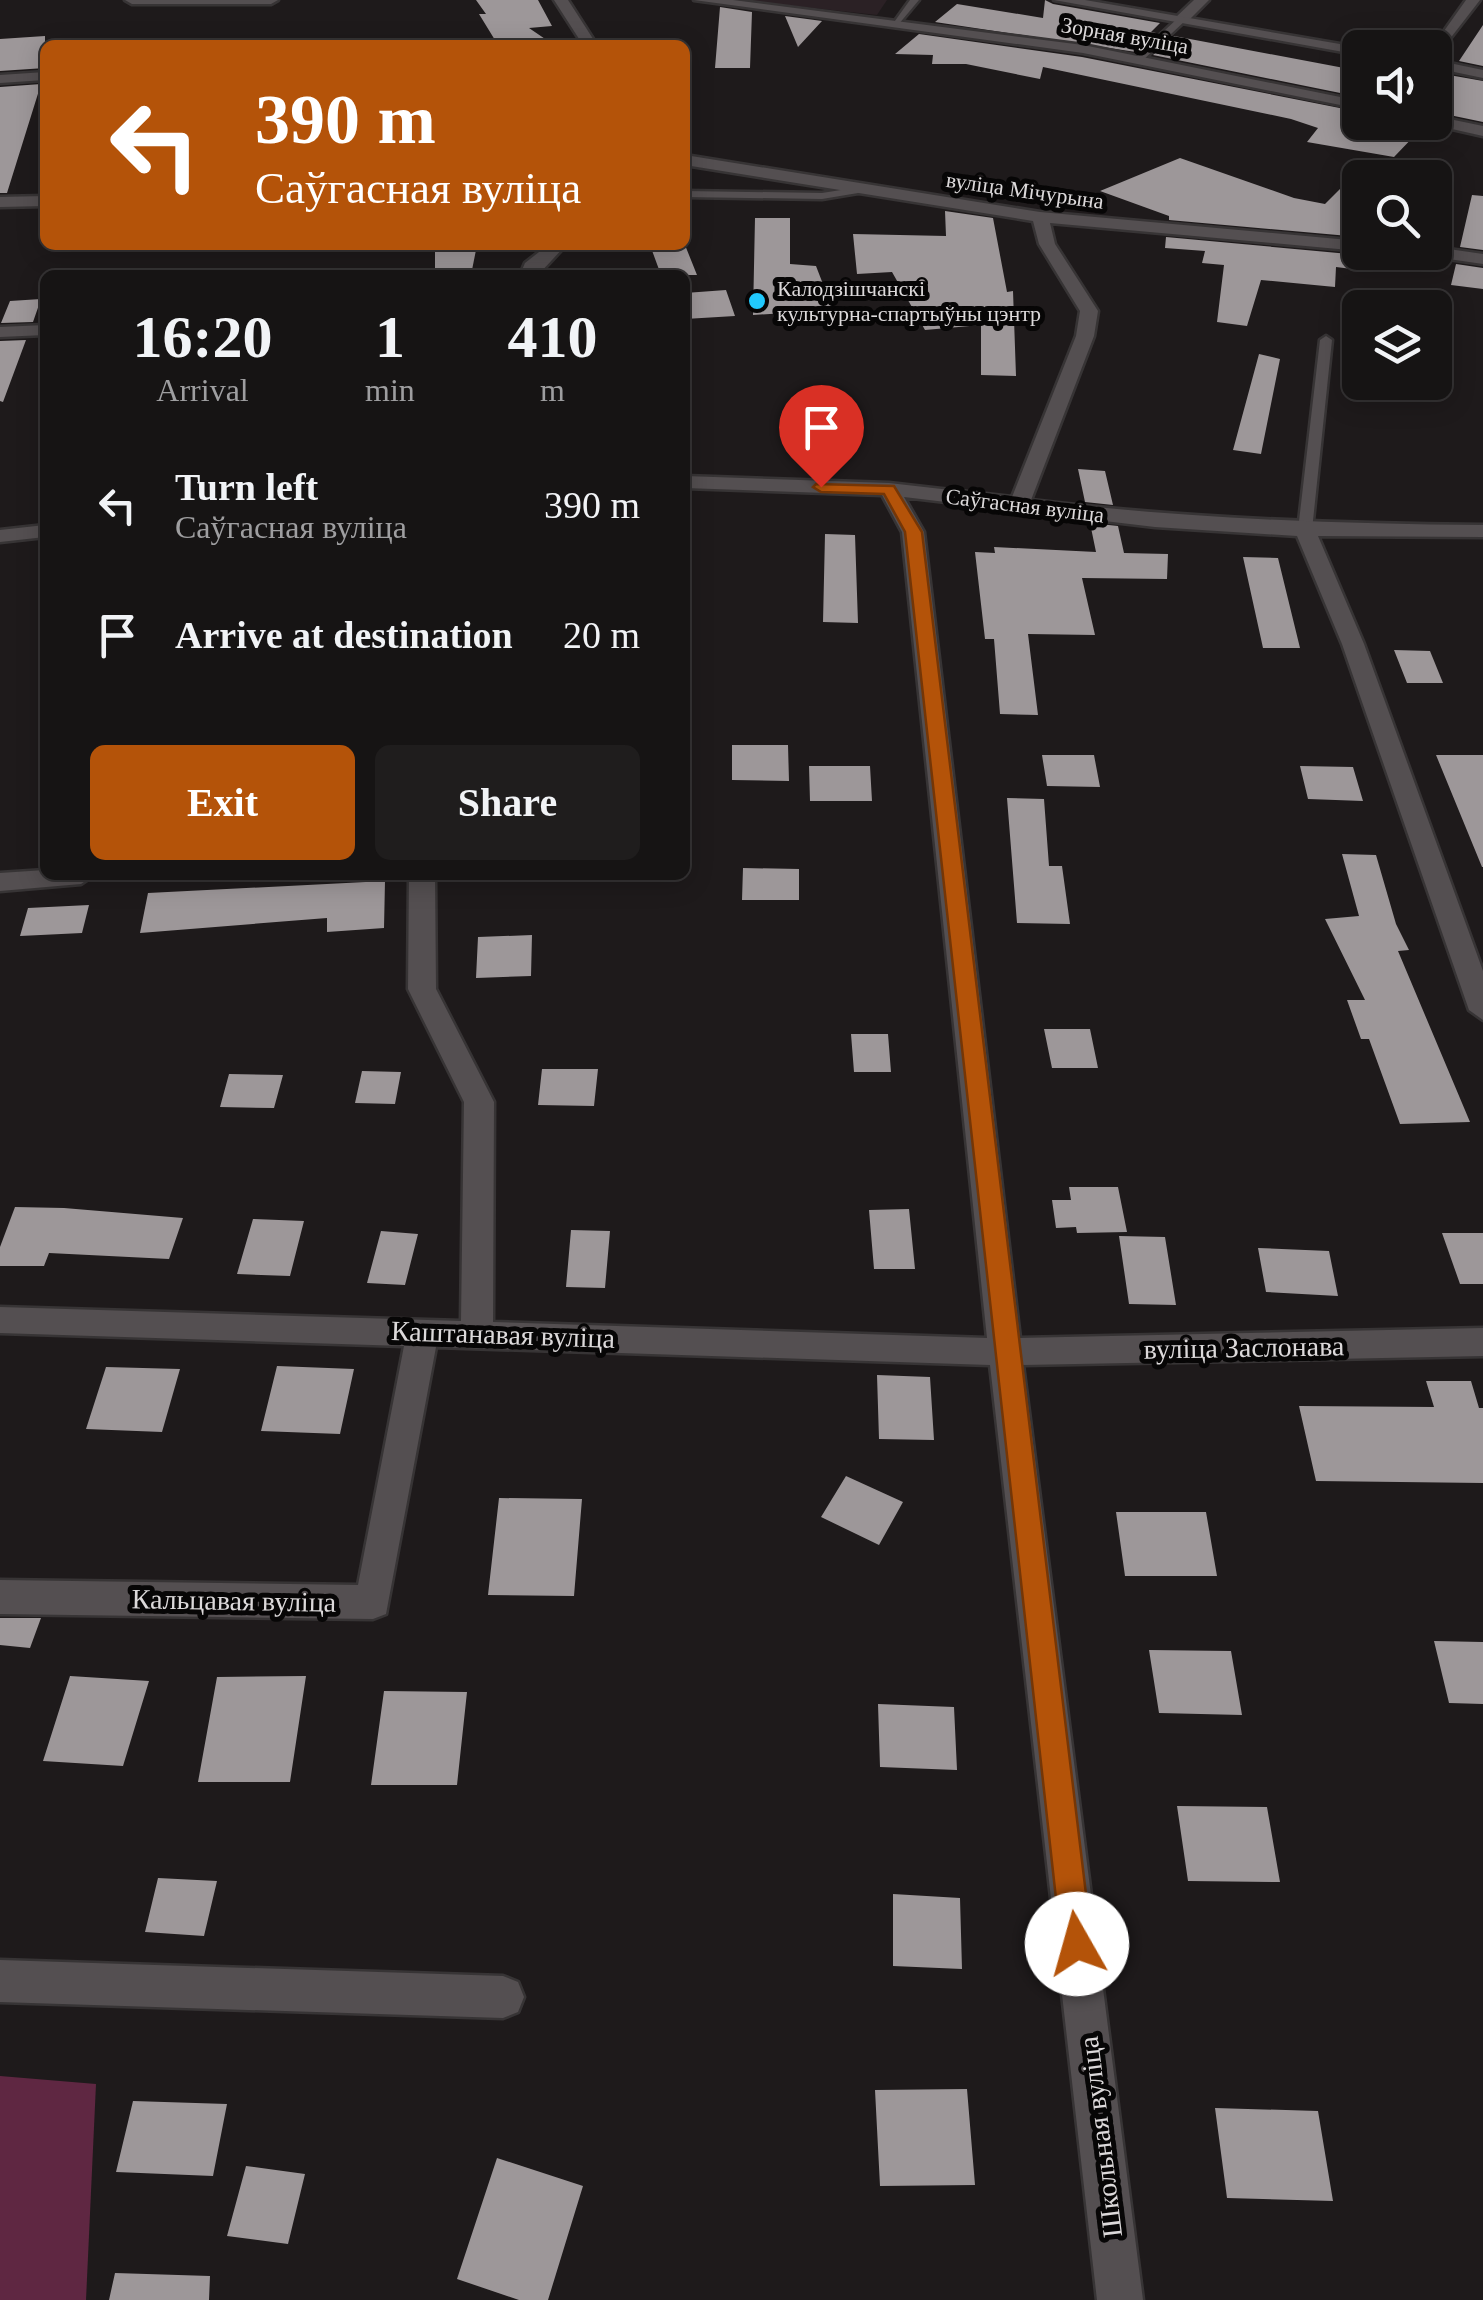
<!DOCTYPE html>
<meta charset="utf-8">
<style>
:root{--surface:#161414;--page:#1f1d1d;--text:#f1f3f6;--muted:#9e9ea0;--line:#353334;--accent:#b45309}
body{margin:0;font-family:"Times New Roman",serif;background:var(--page);color:var(--text);height:100vh;display:flex;flex-direction:column;font-size:38px;white-space:nowrap}
*{box-sizing:border-box;margin:0}
p{font-size:32px;color:var(--muted)}
.icon{flex:none;width:55px;height:55px;fill:none;stroke:currentColor;stroke-width:2;stroke-linecap:round;stroke-linejoin:round}
.map{position:relative;flex:1;overflow:hidden}
.details{position:absolute;left:40px;top:270px;width:650px;height:610px;display:flex;flex-direction:column;background:var(--surface);border-radius:15px;box-shadow:0 5px 25px #0003,0 0 0 2px var(--line)}
.details>*{flex:none}
.banner{position:absolute;left:40px;top:40px;width:650px;height:210px;border-radius:15px;box-shadow:0 5px 25px #0003,0 0 0 2px var(--line);background:#b45309;color:#fff;overflow:hidden}
.tools{position:absolute;left:1342px;top:30px;display:grid;gap:20px}
.tools a{display:grid;place-items:center;width:110px;height:110px;border-radius:15px;background:var(--surface);box-shadow:0 5px 25px #0003,0 0 0 2px var(--line);font-size:50px}
.pin{position:absolute;display:grid;place-items:center;width:85px;height:85px;color:#fff;margin:-102px -42px;border-radius:50% 50% 50% 0;rotate:-45deg;box-shadow:0 0 10px #0007}
.pin .icon{rotate:45deg}
.me{position:absolute;width:110px;margin:-55px;rotate:353deg;stroke-linejoin:round;filter:drop-shadow(0 0 8px #0008)}
.turn{display:flex;align-items:center;gap:35px;height:210px;padding:0 50px;font-size:45px}
.turn .icon{width:130px;height:130px;stroke-width:2.5}
.turn b{display:block;font-size:70px;line-height:85px}
.eta{display:flex;justify-content:space-evenly;align-items:center;height:170px;text-align:center}
.eta b{font-size:60px;font-weight:700;line-height:70px}
.button{display:flex;gap:20px;margin-top:auto;padding:20px 50px}
.button a{flex:1;height:115px;border-radius:15px;background:var(--accent);color:#fff;font-size:40px;font-weight:700;line-height:115px;text-align:center}
.button a+a{background:var(--page);color:var(--text)}
ul{padding:0;list-style:none}
li{display:flex;align-items:center;gap:30px;height:130px;padding:0 50px}
li div{flex:1}
li b{display:block;font-size:38px}
li em{font-style:normal}
.map>svg:first-child{display:block}
.built{fill:#2b2125}
.green{fill:#5f2742}
.building{fill:#9d9799}
.lines{fill:none;stroke-linecap:round;stroke-linejoin:round}
.lane-casing{stroke:#373435;stroke-width:5}
.street-casing{stroke:#373435;stroke-width:5}
.secondary-casing{stroke:#373435;stroke-width:5}
.lane{fill:#544f51;fill-rule:evenodd}
.street{fill:#544f51;fill-rule:evenodd}
.secondary{fill:#544f51;fill-rule:evenodd}
.route{fill:#b45309;stroke:#753606;stroke-width:2.5}
.poi-dot{fill:#21c9fd;stroke:#070606;stroke-width:4}
.labels{text-anchor:middle;stroke-width:10;stroke-linejoin:round;paint-order:stroke}
.far-street-label{font-size:22px;fill:#dcd9da;stroke:#070606}
.far-poi-label{font-size:22px;fill:#dcd9da;stroke:#070606;text-anchor:start}
.street-label{font-size:28px;fill:#dcd9da;stroke:#070606}
</style>
<div class="map">
<svg width="1483" height="2300" viewBox="0 0 1483 2300">
<rect width="100%" height="100%" fill="#1e1a1b"/>
<path class="built" d="M743,0H887L877,15Z"/>
<path class="green" d="M0,2076L96,2084L86,2300H0Z"/>
<path class="building" d="M476,0H538L552,26L529,28L554,45H498L479,14H486Z
M1045,0L1053,4L1160,23L1151,32L1156,33L1136,52L935,22L957,4L1043,18Z
M720,7L752,12L750,68H715Z
M785,16L822,21L798,47Z
M1483,25V66L1459,61Z
M919,34L1082,57L1360,112V122L1419,131L1394,157L1307,142L1318,128L1291,119L1043,67L1040,79L966,64H932L933,55L895,54Z
M45,36V68L0,71V39Z
M1174,36L1360,71V97L1153,55Z
M1449,75L1483,81V122L1435,112V96Z
M41,84L7,193H0V87Z
M1180,158L1294,198L1325,204L1360,169V237L1169,220V216L1100,191Z
M1472,195L1483,196V250L1460,247Z
M945,211L993,218L1007,292L1013,291L1016,376L981,375V325L925,330L892,272L857,274L853,234L946,236Z
M755,218H790V264L816,266L833,310L753,315Z
M1166,237L1360,255V270L1336,267L1335,287L1261,280L1247,326L1217,322L1224,265L1202,263L1205,251L1165,248Z
M435,245H477L471,275H435Z
M650,245H685L697,275H661Z
M1456,264L1483,268V289L1451,285Z
M726,290L735,316L685,319V293Z
M41,299L33,322L1,323L10,301Z
M26,340L3,402L0,401V341Z
M1259,354L1280,359L1261,454L1233,450Z
M1078,469L1105,471L1113,505L1085,502Z
M1090,523L1118,526L1124,553L1168,554L1167,579L1082,578L1095,635L1028,634L1038,715L1000,714L994,639H985L975,552L995,553L994,547L1096,552Z
M825,534L855,535L858,623L823,622Z
M1243,557L1278,558L1300,648H1263Z
M1394,650L1430,651L1443,683H1407Z
M732,745H788L789,781L732,780Z
M1042,755H1094L1100,787L1047,786Z
M1436,755H1483V867H1482Z
M809,766H870L872,801H810Z
M1300,766L1353,767L1363,801L1308,799Z
M1007,798L1044,799L1049,866H1062L1070,924L1017,923Z
M1342,854L1376,855L1396,924L1409,950L1398,951L1470,1122L1400,1124L1369,1039H1361L1347,1000H1365L1325,919L1359,916Z
M743,868L799,869V900H742Z
M385,881L384,928L327,932V918L140,933L148,893Z
M89,905L82,933L20,936L28,908Z
M532,935L531,976L476,978L478,937Z
M1044,1029H1090L1098,1068H1052Z
M851,1034H888L891,1072H854Z
M542,1069H598L594,1106L538,1105Z
M362,1071L401,1072L395,1104L355,1103Z
M229,1074L283,1075L274,1108L220,1107Z
M1069,1187H1118L1127,1232L1077,1233L1076,1227L1056,1228L1052,1200H1071Z
M15,1207L64,1208L183,1218L169,1259L49,1253L44,1266H0V1247Z
M909,1209L915,1269H874L869,1210Z
M253,1219L304,1221L290,1276L237,1274Z
M571,1230L610,1231L605,1288L566,1287Z
M381,1231L418,1234L405,1285L367,1283Z
M1442,1233H1483V1284H1460Z
M1119,1236L1165,1237L1176,1305L1129,1304Z
M1258,1248L1329,1251L1338,1296L1266,1292Z
M277,1366L354,1369L340,1434L261,1431Z
M106,1367L180,1369L162,1432L86,1429Z
M877,1375L930,1377L934,1440L879,1439Z
M1426,1381H1471L1479,1408H1483V1483L1316,1481L1299,1406L1434,1407Z
M846,1476L903,1502L879,1545L821,1517Z
M499,1498L582,1499L574,1596L488,1595Z
M1116,1512H1206L1217,1576H1125Z
M0,1618H41L30,1648L0,1645Z
M1434,1641L1483,1642V1704L1449,1703Z
M1149,1650L1231,1651L1242,1715L1159,1713Z
M70,1676L149,1681L123,1766L43,1761Z
M306,1676L290,1782H198L217,1677Z
M384,1691L467,1692L457,1785H371Z
M878,1704L954,1707L957,1770L880,1767Z
M1177,1806L1267,1807L1280,1882L1188,1881Z
M158,1878L217,1881L204,1936L145,1932Z
M893,1894L960,1898L962,1969L893,1966Z
M967,2089L975,2185L880,2186L875,2090Z
M133,2101L227,2104L213,2176L116,2172Z
M1215,2108L1318,2111L1333,2201L1227,2198Z
M497,2158L583,2186L548,2300H519L457,2279Z
M246,2166L305,2174L288,2244L227,2236Z
M115,2273L210,2276L209,2300H109Z"/>
<g class="lines">
<defs>
<path id="lane" d="M910,0H919L898,25H892Z
M1178,18L1186,20L1142,61H1136V57Z
M866,186L871,189L870,191L822,199L685,197V191L822,193Z
M1326,336L1332,340L1312,530L1305,534L1298,530L1320,340Z"/>
<path id="street" d="M554,0H568L597,45H583Z
M694,0H733L1083,45L1360,101V109L1083,53Z
M1194,0H1209L1186,23H1176V17Z
M1466,0H1480L1435,58L1432,48Z
M45,72V80L0,83V75Z
M1435,116L1483,126V136L1430,124Z
M685,155L1040,212L1360,241V251L1050,223L1055,244L1098,311L1094,336L1031,500C1182,518 1331,524 1483,525V537L1318,536L1364,644L1483,971V1020L1469,1010L1342,644L1297,536L1155,527L904,497L924,532L1020,1338L1483,1328V1356L1023,1365L1143,2300H1097L990,1365L436,1347L386,1614L373,1619L0,1614V1580L358,1585L404,1346L0,1333V1307L461,1321L464,1102L408,989L409,875H435L436,989L494,1102L493,1322L987,1338L902,532L882,495L685,488V476L889,483L1012,497L1076,336L1080,311L1039,244L1033,221L685,165Z
M45,196V206L0,207V197Z
M548,245H566L538,275H520L525,263Z
M1435,247L1483,254V264L1428,256L1426,252H1435Z
M45,325V335L0,337V327Z
M45,525V537L0,542V530Z
M45,870V875H94L81,884L0,891V873Z
M0,1960L503,1976L518,1982L524,1997L518,2012L503,2018L0,2002Z"/>
<path id="secondary" d="M125,0H278L271,4H132Z
M1054,0H1085L1363,48L1360,55Z
M1435,60L1483,70V78L1435,68Z"/>
</defs>
<use href="#lane" class="lane-casing"/>
<use href="#street" class="street-casing"/>
<use href="#secondary" class="secondary-casing"/>
<use href="#lane" class="lane"/>
<use href="#street" class="street"/>
<use href="#secondary" class="secondary"/>
</g>
<path class="route" d="M816,484L894,486L922,532L1092,1944L1088,1956L1077,1960L1066,1956L1061,1944L905,532L884,494L821,492L813,487Z"/>
<circle class="poi-dot" cx="757" cy="301" r="10"/>
<g class="labels">
<g class="far-street-label">
<text transform="translate(1125 35) rotate(10)" y="8">Зорная вуліца</text>
<text transform="translate(1025 190) rotate(8)" y="8">вуліца Мічурына</text>
<text transform="translate(1025 505) rotate(7)" y="8">Саўгасная вуліца</text>
</g>
<g class="far-poi-label">
<text x="777" y="296">Калодзішчанскі<tspan x="777" dy="25">культурна-спартыўны цэнтр</tspan></text>
</g>
<g class="street-label">
<text transform="translate(503 1334) rotate(2)" y="10">Каштанавая вуліца</text>
<text transform="translate(1244 1347) rotate(-1)" y="10">вуліца Заслонава</text>
<text transform="translate(234 1600) rotate(1)" y="10">Кальцавая вуліца</text>
<text transform="translate(1100 2137) rotate(-97)" y="10">Школьная вуліца</text>
</g>
</g>
</svg>
<div class="tools">
<a><svg class="icon" aria-label="sound" viewBox="0 0 24 24"><path d="M4 9h4l5-4v14l-5-4H4zM17 9q2 3 0 6"/></svg></a>
<a><svg class="icon" aria-label="search" viewBox="0 0 24 24"><circle cx="10" cy="10" r="6"/><path d="M15 15l6 6"/></svg></a>
<a><svg class="icon" aria-label="layers" viewBox="0 0 24 24"><path d="M12 4l9 5-9 5-9-5zM3 14l9 5 9-5"/></svg></a>
</div>
<div class="pin" style="left:821px;top:487px;background:#d93025"><svg class="icon" aria-label="arrive" viewBox="0 0 24 24"><path d="M6 21V4h12l-3 4 3 4H6"/></svg></div>
<svg class="me" style="left:1077px;top:1944px" viewBox="-20 -20 40 40"><circle r="19" fill="#fff"/><path d="M0-13L10 11 0 6-10 11z" fill="#b45309"/></svg>
<div class="banner">
<div class="turn"><svg class="icon" aria-label="left" viewBox="0 0 24 24"><path d="M17 20v-9H6M10 6l-5 5 5 5"/></svg><div><b>390 m</b>Саўгасная вуліца</div></div>
</div>
<section class="details">
<div class="eta">
<div><b>16:20</b><p>Arrival</p></div>
<div><b>1</b><p>min</p></div>
<div><b>410</b><p>m</p></div>
</div>
<ul>
<li><svg class="icon" aria-label="left" viewBox="0 0 24 24"><path d="M17 20v-9H6M10 6l-5 5 5 5"/></svg><div><b>Turn left</b><p>Саўгасная вуліца</p></div><em>390 m</em></li>
<li><svg class="icon" aria-label="arrive" viewBox="0 0 24 24"><path d="M6 21V4h12l-3 4 3 4H6"/></svg><div><b>Arrive at destination</b></div><em>20 m</em></li>
</ul>
<div class="button"><a>Exit</a><a>Share</a></div>
</section>
</div>
